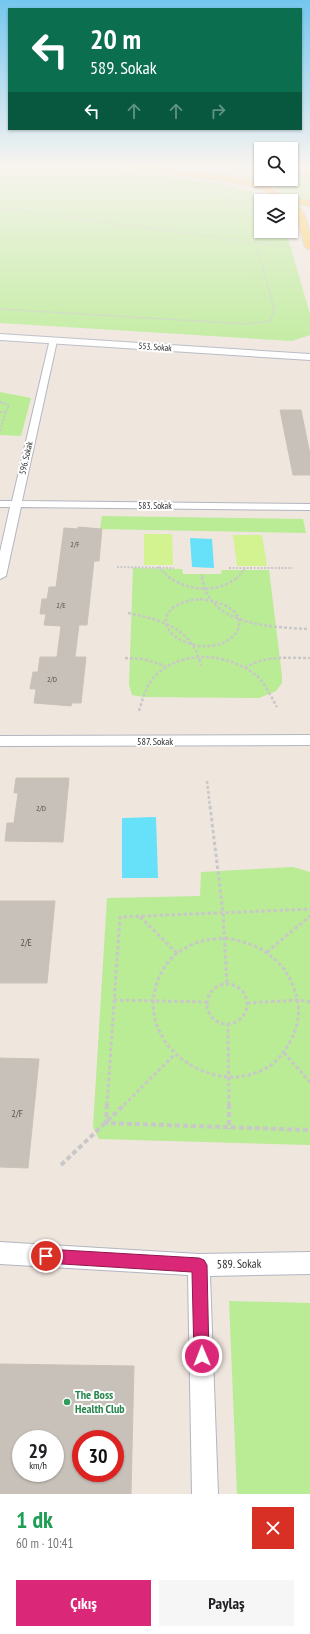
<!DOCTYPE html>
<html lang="tr">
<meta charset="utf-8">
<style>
:root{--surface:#fff;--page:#f6f6f6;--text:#202124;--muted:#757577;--accent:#db2777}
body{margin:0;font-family:"PT Sans Narrow",sans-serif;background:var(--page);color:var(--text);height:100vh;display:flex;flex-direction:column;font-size:15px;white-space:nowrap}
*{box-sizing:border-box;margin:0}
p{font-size:13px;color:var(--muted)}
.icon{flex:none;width:22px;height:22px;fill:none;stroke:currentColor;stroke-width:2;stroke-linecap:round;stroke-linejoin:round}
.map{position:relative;height:1494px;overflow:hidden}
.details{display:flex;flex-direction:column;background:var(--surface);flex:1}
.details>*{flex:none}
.guide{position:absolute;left:8px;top:8px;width:294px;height:122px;border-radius:0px;box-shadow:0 1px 3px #0004;background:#0b6e4f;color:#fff;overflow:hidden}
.fabs{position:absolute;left:254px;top:142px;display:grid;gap:8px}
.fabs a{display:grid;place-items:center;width:44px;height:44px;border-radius:0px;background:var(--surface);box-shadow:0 1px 3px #0004;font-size:20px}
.speed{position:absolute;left:12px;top:1430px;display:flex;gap:8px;font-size:20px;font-weight:700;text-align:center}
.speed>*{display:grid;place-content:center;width:52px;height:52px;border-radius:50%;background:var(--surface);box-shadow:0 1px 3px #0004;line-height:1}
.speed small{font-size:10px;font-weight:400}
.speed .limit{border:6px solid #d22;background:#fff;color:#111}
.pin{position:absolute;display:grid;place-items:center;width:34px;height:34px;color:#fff;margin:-17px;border:2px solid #fff;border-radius:50%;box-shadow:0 1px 4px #0007}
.me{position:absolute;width:44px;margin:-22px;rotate:359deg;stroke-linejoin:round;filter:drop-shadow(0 0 3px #0008)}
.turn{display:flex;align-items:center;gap:14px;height:84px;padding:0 16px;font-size:18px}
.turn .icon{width:52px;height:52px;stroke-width:2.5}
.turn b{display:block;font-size:28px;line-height:34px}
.lanes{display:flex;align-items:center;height:38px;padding:0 16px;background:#0003;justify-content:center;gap:20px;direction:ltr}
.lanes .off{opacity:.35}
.round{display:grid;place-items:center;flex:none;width:42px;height:42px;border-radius:0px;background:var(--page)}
.overview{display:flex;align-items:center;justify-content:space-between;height:68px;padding:0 16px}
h1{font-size:24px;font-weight:800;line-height:30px;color:#1e9e55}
.cta{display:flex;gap:8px;margin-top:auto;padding:8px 16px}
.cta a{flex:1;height:46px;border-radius:0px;background:var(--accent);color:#fff;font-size:16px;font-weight:800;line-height:46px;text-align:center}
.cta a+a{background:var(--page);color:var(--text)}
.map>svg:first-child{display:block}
.green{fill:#baeb95}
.pitch{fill:#d2f390}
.water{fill:#67e1fa}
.building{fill:#c7c1b9;stroke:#cbc2b7;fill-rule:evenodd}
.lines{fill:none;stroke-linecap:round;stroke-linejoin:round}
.minor-casing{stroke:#b2b6c1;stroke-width:2}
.secondary-casing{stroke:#b2b6c1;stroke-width:2}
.primary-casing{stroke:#c8c8c8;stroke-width:2}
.path-far5{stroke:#c8c8c8;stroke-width:1;stroke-dasharray:1.5 1;stroke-linecap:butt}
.path-far4{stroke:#c8c8c8;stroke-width:1.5;stroke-dasharray:1.5 1;stroke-linecap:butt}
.path-far3{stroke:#c8c8c8;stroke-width:2;stroke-dasharray:2 1.5;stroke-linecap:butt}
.path-far2{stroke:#c8c8c8;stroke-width:2.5;stroke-dasharray:3 2;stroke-linecap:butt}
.path-far1{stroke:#c8c8c8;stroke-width:3;stroke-dasharray:3.5 2.5;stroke-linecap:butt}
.path{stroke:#c8c8c8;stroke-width:4;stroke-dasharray:5 3;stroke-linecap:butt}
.minor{fill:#fff;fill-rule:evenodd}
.secondary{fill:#fff;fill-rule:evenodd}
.primary{fill:#fec654;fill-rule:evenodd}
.route{fill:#db2777;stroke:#8e194d}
.leisure-dot{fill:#2e9e5b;stroke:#fff;stroke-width:1.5}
.labels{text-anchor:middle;stroke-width:4;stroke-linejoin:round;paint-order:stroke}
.number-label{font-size:8px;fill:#53514f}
.far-street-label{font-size:9px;fill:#2c2c2c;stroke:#fff}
.street-label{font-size:10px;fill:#2c2c2c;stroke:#fff}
.near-number-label{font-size:10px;fill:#53514f}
.near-street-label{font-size:12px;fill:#2c2c2c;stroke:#fff}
.near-leisure-label{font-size:12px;font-weight:bold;fill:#27864d;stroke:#fff;text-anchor:start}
</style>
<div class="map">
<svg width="310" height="1494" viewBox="0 0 310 1494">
<rect width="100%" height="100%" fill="#efe6de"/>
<path class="green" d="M0,166H98L223,184L252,192L270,201H261V231H286L310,314V335L292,341L276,340L0,323Z
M143,166H153L263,179L261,181Z
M310,173V199C298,198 278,196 273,185L279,179H291V175Z
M0,392L31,398L21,436L0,435Z
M102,516L303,519L306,533L100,529Z
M133,568L182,569L183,574H221L222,570H269L282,676V683L276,691L259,698L143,697L132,695L129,685Z
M293,867L310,872V1145L99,1139L93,1127L107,898L200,896L201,872Z
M229,1301L310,1303V1494H237Z"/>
<path class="pitch" d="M144,534H172L173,565H144Z
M233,535H262L267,566H237Z"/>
<path class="water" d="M190,538L212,539L214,568L192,567Z
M156,817L158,878H122V818Z"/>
<path class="building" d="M280,410H301L310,454V475H293Z
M78,527L102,529L99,561H94L87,625H79L75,657H86L81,703H72L71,706L34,703L36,689H30L33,672H38L40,657H57L61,626L44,625L46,614H40L42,599H47L49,587H56L64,528L78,529Z
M16,778H69L63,842L5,841L7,823H14L18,793H14Z
M0,901H55L47,983H0Z
M0,1058L39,1059L28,1168L0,1167Z
M0,1364L134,1366L131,1494H0ZM21,1439H55V1473H21ZM81,1439H115V1473H81Z"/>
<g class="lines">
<defs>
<path id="minor" d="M50,339L57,341L22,501L310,504V510L21,507L6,576L0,579V552L10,507H0V501H12Z
M310,735V745L0,746V736Z
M0,1242L199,1254L310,1252V1274L210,1276L218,1494H192L188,1275L0,1264Z"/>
<path id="secondary" d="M0,334L310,354V360L0,340Z"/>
<path id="primary" d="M120,166H142L236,177L261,183L265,179H274L269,184V186C280,198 295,199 310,200V206L297,204C309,218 310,232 310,250L305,247L296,214L291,208V201L277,199L262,189L236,183L124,168Z
M310,170V174L291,175V171Z"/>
</defs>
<use href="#minor" class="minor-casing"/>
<use href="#secondary" class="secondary-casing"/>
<use href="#primary" class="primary-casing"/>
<path class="path-far5" d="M44,166L119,177
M201,189C224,195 237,198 254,215L256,244L263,269
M0,208L296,248"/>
<path class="path-far4" d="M0,309L247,324L271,321L274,308L263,268
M0,402L3,403"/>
<path class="path-far3" d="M0,412H6L9,405L0,402
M0,431L6,412
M117,567L174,568
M158,567L170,578
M229,568H293
M202,575L203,578
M237,578L245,568"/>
<path class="path-far2" d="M168,577C190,591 216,594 238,577
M202,577C203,582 204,588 206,592C223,626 274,627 307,629
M200,599C276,608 227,668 177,638C173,635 169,631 167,626C161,607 186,600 200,599Z
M128,613C162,620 193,628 201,666
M125,658L144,659L165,666
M245,668C265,655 287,658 310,658
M139,711C143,698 146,685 156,675C183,649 229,653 257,676C266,684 271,697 277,707
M207,781L210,807"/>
<path class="path-far1" d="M210,806L223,912L227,984
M140,917L177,953
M225,938C263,943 291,964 298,1003C301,1024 291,1044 278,1059C268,1070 252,1075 237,1077C223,1078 209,1074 196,1068C163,1051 144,1017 158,980C163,966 173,954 187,947C199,940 212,939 225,938Z
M267,952L310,916
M207 1004a20 20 0 1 1 40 0a20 20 0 1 1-40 0Z
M114,1000L207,1002
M247,1003L298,1000L310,1002
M228,1023L229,1105
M284,1053L310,1082
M107,1105L120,917L310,909
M124,1105L174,1055"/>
<path class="path" d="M107,1104L106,1123L310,1130
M229,1104V1129
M61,1165L125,1104"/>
<use href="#minor" class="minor"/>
<use href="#secondary" class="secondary"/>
<use href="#primary" class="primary"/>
</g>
<linearGradient id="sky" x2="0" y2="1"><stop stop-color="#74c6ef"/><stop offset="0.44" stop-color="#f8f4f0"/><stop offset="1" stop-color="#f8f4f0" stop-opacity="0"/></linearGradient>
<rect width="310" height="375" fill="url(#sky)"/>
<path class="route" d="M46,1249L199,1258L204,1260L207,1265L209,1356L207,1362L202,1364L196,1362L194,1356L192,1272L46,1263L41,1261L39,1256L41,1251Z"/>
<circle class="leisure-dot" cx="67" cy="1402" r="4"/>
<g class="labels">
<g class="number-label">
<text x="75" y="547">2/F</text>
<text x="61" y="608">2/E</text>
<text x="52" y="682">2/D</text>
<text x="41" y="811">2/D</text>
</g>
<g class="far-street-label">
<text transform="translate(155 347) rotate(4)" y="3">553. Sokak</text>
<text transform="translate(26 458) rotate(-77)" y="3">596. Sokak</text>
<text x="155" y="509">583. Sokak</text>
</g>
<g class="street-label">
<text x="155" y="745">587. Sokak</text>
</g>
<g class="near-number-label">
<text x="26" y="946">2/E</text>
<text x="17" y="1117">2/F</text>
</g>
<g class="near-street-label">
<text transform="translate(239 1264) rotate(-1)" y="4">589. Sokak</text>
</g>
<g class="near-leisure-label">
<text x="75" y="1399">The Boss<tspan x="75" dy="14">Health Club</tspan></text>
</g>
</g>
</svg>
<div class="fabs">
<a><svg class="icon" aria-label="search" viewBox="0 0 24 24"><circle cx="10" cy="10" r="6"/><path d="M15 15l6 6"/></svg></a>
<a><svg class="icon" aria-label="layers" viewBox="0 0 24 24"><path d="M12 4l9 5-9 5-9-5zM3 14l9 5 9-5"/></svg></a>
</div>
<div class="speed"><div>29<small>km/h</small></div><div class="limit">30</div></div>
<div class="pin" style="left:46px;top:1256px;background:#d93025"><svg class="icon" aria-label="arrive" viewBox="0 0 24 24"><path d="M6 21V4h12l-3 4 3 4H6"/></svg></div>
<svg class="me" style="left:202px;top:1356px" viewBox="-20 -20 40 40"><circle r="17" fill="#db2777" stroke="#fff" stroke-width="3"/><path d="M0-11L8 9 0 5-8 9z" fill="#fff"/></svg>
<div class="guide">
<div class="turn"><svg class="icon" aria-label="left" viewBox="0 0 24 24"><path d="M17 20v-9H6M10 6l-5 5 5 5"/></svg><div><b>20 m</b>589. Sokak</div></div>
<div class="lanes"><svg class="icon" aria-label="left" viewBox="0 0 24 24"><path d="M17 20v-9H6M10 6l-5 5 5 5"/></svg><svg class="icon off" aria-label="ahead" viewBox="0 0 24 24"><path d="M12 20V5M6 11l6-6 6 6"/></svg><svg class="icon off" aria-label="ahead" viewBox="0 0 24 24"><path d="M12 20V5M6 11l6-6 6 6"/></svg><svg class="icon off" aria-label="right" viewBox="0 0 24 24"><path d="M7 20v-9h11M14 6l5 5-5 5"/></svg></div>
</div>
</div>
<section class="details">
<div class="overview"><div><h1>1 dk</h1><p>60 m · 10:41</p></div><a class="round" style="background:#d93025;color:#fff"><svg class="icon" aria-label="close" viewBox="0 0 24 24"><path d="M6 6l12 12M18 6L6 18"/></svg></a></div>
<div class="cta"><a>Çıkış</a><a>Paylaş</a></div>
</section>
